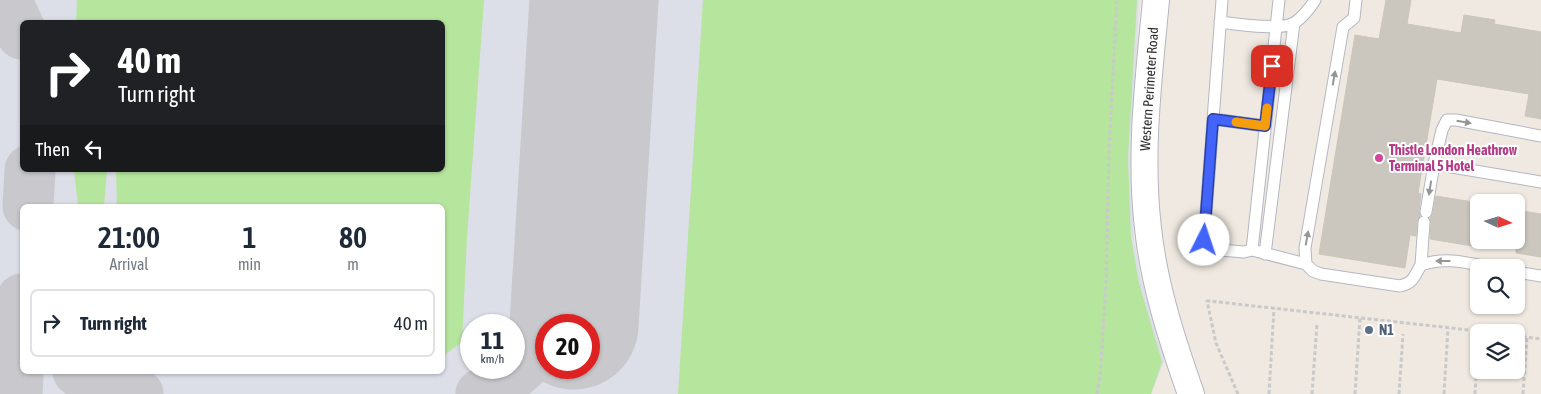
<!DOCTYPE html>
<style>
:root{--surface:#fff;--page:#f2f2f3;--text:#1f2937;--muted:#747a83;--line:#e0e1e3}
body{margin:0;font-family:"Asap Condensed",sans-serif;background:var(--page);color:var(--text);height:100vh;display:flex;flex-direction:column;font-size:19px;white-space:nowrap}
*{box-sizing:border-box;margin:0}
p{font-size:16px;color:var(--muted)}
.icon{flex:none;width:28px;height:28px;fill:none;stroke:currentColor;stroke-width:2;stroke-linecap:round;stroke-linejoin:round}
.map{position:relative;flex:1;overflow:hidden}
.sheet{position:absolute;left:20px;top:204px;width:425px;height:170px;display:flex;flex-direction:column;background:var(--surface);border-radius:8px;box-shadow:0 1px 4px #0004}
.sheet>*{flex:none}
.guide{position:absolute;left:20px;top:20px;width:425px;height:152px;border-radius:8px;box-shadow:0 1px 4px #0004;background:#202124;color:#fff;overflow:hidden}
.needle{width:32px;rotate:94deg}
.tools{position:absolute;left:1470px;top:194px;display:grid;gap:10px}
.tools a{display:grid;place-items:center;width:55px;height:55px;border-radius:8px;background:var(--surface);box-shadow:0 1px 4px #0004;font-size:25px}
.speed{position:absolute;left:460px;top:314px;display:flex;gap:10px;font-size:25px;font-weight:700;text-align:center}
.speed>*{display:grid;place-content:center;width:65px;height:65px;border-radius:50%;background:var(--surface);box-shadow:0 1px 4px #0004;line-height:1}
.speed small{font-size:12px;font-weight:400}
.speed .limit{border:8px solid #d22;background:#fff;color:#111}
.pin{position:absolute;display:grid;place-items:center;width:42px;height:42px;color:#fff;margin:-21px;border-radius:10px;box-shadow:0 2px 8px #0006}
.me{position:absolute;width:55px;margin:-28px;rotate:4deg;stroke-linejoin:round;filter:drop-shadow(0 0 4px #0008)}
.turn{display:flex;align-items:center;gap:18px;height:105px;padding:0 15px;font-size:22px}
.turn .icon{width:65px;height:65px;stroke-width:2.5}
.turn b{display:block;font-size:35px;line-height:42px}
.then{display:flex;align-items:center;height:48px;padding:0 15px;background:#0003;gap:10px;font-size:19px}
.eta{display:flex;justify-content:space-evenly;align-items:center;height:85px;text-align:center}
.eta b{font-size:30px;font-weight:600;line-height:35px}
ul{padding:0;list-style:none}
li{display:flex;align-items:center;gap:15px;height:68px;margin:0 10px 8px;padding:0 5px;border:2px solid var(--line);border-radius:8px}
li div{flex:1}
li b{display:block;font-size:19px}
li em{font-style:normal}
.map>svg:first-child{display:block}
.airport{fill:#dcdee8;fill-rule:evenodd}
.green{fill:#b6e59e}
.lines{fill:none;stroke-linecap:round;stroke-linejoin:round}
.taxiway{stroke:#c9c8cc;stroke-width:51}
.runway{stroke:#c9c8cc;stroke-width:129}
.building{fill:#cbc7bf;stroke:#cbc5ba}
.service-casing{stroke:#b4b7c1;stroke-width:13}
.tertiary-casing{stroke:#b4b7c1;stroke-width:28}
.path{stroke:#c9c9c9;stroke-width:3;stroke-dasharray:4 2.5;stroke-linecap:butt}
.service{stroke:#fff;stroke-width:11}
.tertiary{stroke:#fff;stroke-width:26}
.oneway{fill:#969696}
.route-casing{stroke:#2b41a3;stroke-width:12}
.route{stroke:#4264fb;stroke-width:9}
.slow{stroke:#f59e0b;stroke-width:9}
.hotel-dot{fill:#d1479c;stroke:#fff;stroke-width:2}
.service-dot{fill:#5c6f8a;stroke:#fff;stroke-width:2}
.labels{text-anchor:middle;stroke-width:4;stroke-linejoin:round;paint-order:stroke}
.street-label{font-size:14px;fill:#2e2e2e;stroke:#fff}
.hotel-label{font-size:14px;font-weight:bold;fill:#b23c85;stroke:#fff;text-anchor:start}
.service-label{font-size:14px;font-weight:bold;fill:#4e5e75;stroke:#fff;text-anchor:start}
</style>
<div class="map">
<svg width="1541" height="394" viewBox="0 0 1541 394">
<rect width="100%" height="100%" fill="#efe9e1"/>
<path class="airport" d="M0,0H1139L1131,166L1134,240L1141,278L1165,359L1151,394H0ZM22,22H442V170H22ZM22,206H442V371H22ZM471,325H514V368H471ZM546,325H589V368H546Z"/>
<path class="green" d="M77,0H484L467,237L462,342L443,356L442,206H117L116,170H442V22H76Z
M703,0H1137L1128,158L1131,237L1139,283L1162,362L1151,394H678Z
M74,170H107L104,206H78Z"/>
<g class="lines">
<path class="taxiway" d="M0,0L11,10L22,34
M28,206L30,170
M553,325L562,305L568,285L571,262L579,238
M78,371C96,383 117,393 138,394
M17,394L22,299
M481,394C507,382 531,362 546,337"/>
<path class="runway" d="M574,325L594,0"/>
</g>
<path class="building" d="M1386,0H1411L1407,24L1461,33L1464,15L1495,20L1494,24L1541,32V119L1525,116L1529,94L1437,79L1418,193L1421,194L1419,211L1420,216L1417,221L1416,236L1410,235L1405,268L1319,254L1355,35L1379,39Z
M1436,196L1479,203V247L1430,239L1431,223L1430,218L1433,213Z
M1516,210L1541,214V257L1516,253Z"/>
<g class="lines">
<defs>
<path id="service" d="M1222,0L1204,240L1208,249L1244,252L1252,250L1306,264
M1356,0L1354,18L1343,27L1305,248L1306,264L1313,271L1321,274L1400,286C1414,283 1414,276 1421,265C1445,256 1468,263 1492,268
M1220,22C1237,24 1280,31 1294,23C1301,19 1311,7 1315,0
M1213,119L1265,126
M1541,136L1456,120H1447L1442,130L1434,164L1541,182
M1426,212L1434,164
M1252,250L1279,0
M1265,254L1294,23
M1421,265L1424,222
M1516,272L1541,276"/>
<path id="tertiary" d="M1156,0C1149,76 1139,152 1148,228C1154,285 1172,340 1191,394"/>
</defs>
<use href="#service" class="service-casing"/>
<use href="#tertiary" class="tertiary-casing"/>
<path class="path" d="M1516,336L1541,339
M1097,394L1100,377L1106,284L1109,149L1117,0
M1238,394L1216,343L1207,301H1209L1487,332
M1269,394L1274,308
M1312,394L1317,323
M1355,394L1360,318
M1399,394L1403,334
M1444,394L1448,328
M1475,394L1478,345
M1523,394L1527,337"/>
<use href="#service" class="service"/>
<use href="#tertiary" class="tertiary"/>
</g>
<defs><path id="oneway-solid" d="M-6-.8H1V-3.2L6.5 0L1 3.2V.8H-6Z" transform="scale(1.25)"/></defs>
<g class="oneway">
<use href="#oneway-solid" transform="translate(1334 78) rotate(-80)"/>
<use href="#oneway-solid" transform="translate(1464 122) rotate(10)"/>
<use href="#oneway-solid" transform="translate(1430 188) rotate(99)"/>
<use href="#oneway-solid" transform="translate(1307 238) rotate(-80)"/>
<use href="#oneway-solid" transform="translate(1443 261) rotate(180)"/>
</g>
<g class="lines">
<defs>
<path id="route" d="M1204,240L1213,119L1265,126L1272,66"/>
</defs>
<use href="#route" class="route-casing"/>
<use href="#route" class="route"/>
<path class="slow" d="M1236,122L1265,126L1267,108"/>
</g>
<circle class="hotel-dot" cx="1379" cy="158" r="5"/>
<circle class="service-dot" cx="1369" cy="330" r="5"/>
<g class="labels">
<g class="street-label">
<text transform="translate(1149 89) rotate(-86)" y="5">Western Perimeter Road</text>
</g>
<g class="hotel-label">
<text x="1389" y="155">Thistle London Heathrow<tspan x="1389" dy="16">Terminal 5 Hotel</tspan></text>
</g>
<g class="service-label">
<text x="1379" y="335">N1</text>
</g>
</g>
</svg>
<div class="tools">
<a><svg class="needle" viewBox="-14 -14 28 28"><path d="M0-13l5 13h-10z" fill="#e53935"/><path d="M0 13l5-13h-10z" fill="#747a83"/></svg></a>
<a><svg class="icon" aria-label="search" viewBox="0 0 24 24"><circle cx="10" cy="10" r="6"/><path d="M15 15l6 6"/></svg></a>
<a><svg class="icon" aria-label="layers" viewBox="0 0 24 24"><path d="M12 4l9 5-9 5-9-5zM3 14l9 5 9-5"/></svg></a>
</div>
<div class="speed"><div>11<small>km/h</small></div><div class="limit">20</div></div>
<div class="pin" style="left:1272px;top:66px;background:#d93025"><svg class="icon" aria-label="arrive" viewBox="0 0 24 24"><path d="M6 21V4h12l-3 4 3 4H6"/></svg></div>
<svg class="me" style="left:1204px;top:240px" viewBox="-20 -20 40 40"><circle r="19" fill="#fff"/><path d="M0-13L10 11 0 6-10 11z" fill="#4264fb"/></svg>
<div class="guide">
<div class="turn"><svg class="icon" aria-label="right" viewBox="0 0 24 24"><path d="M7 20v-9h11M14 6l5 5-5 5"/></svg><div><b>40 m</b>Turn right</div></div>
<div class="then">Then<svg class="icon" aria-label="left" viewBox="0 0 24 24"><path d="M17 20v-9H6M10 6l-5 5 5 5"/></svg></div>
</div>
<section class="sheet">
<div class="eta">
<div><b>21:00</b><p>Arrival</p></div>
<div><b>1</b><p>min</p></div>
<div><b>80</b><p>m</p></div>
</div>
<ul>
<li><svg class="icon" aria-label="right" viewBox="0 0 24 24"><path d="M7 20v-9h11M14 6l5 5-5 5"/></svg><div><b>Turn right</b></div><em>40 m</em></li>
</ul>
</section>
</div>
